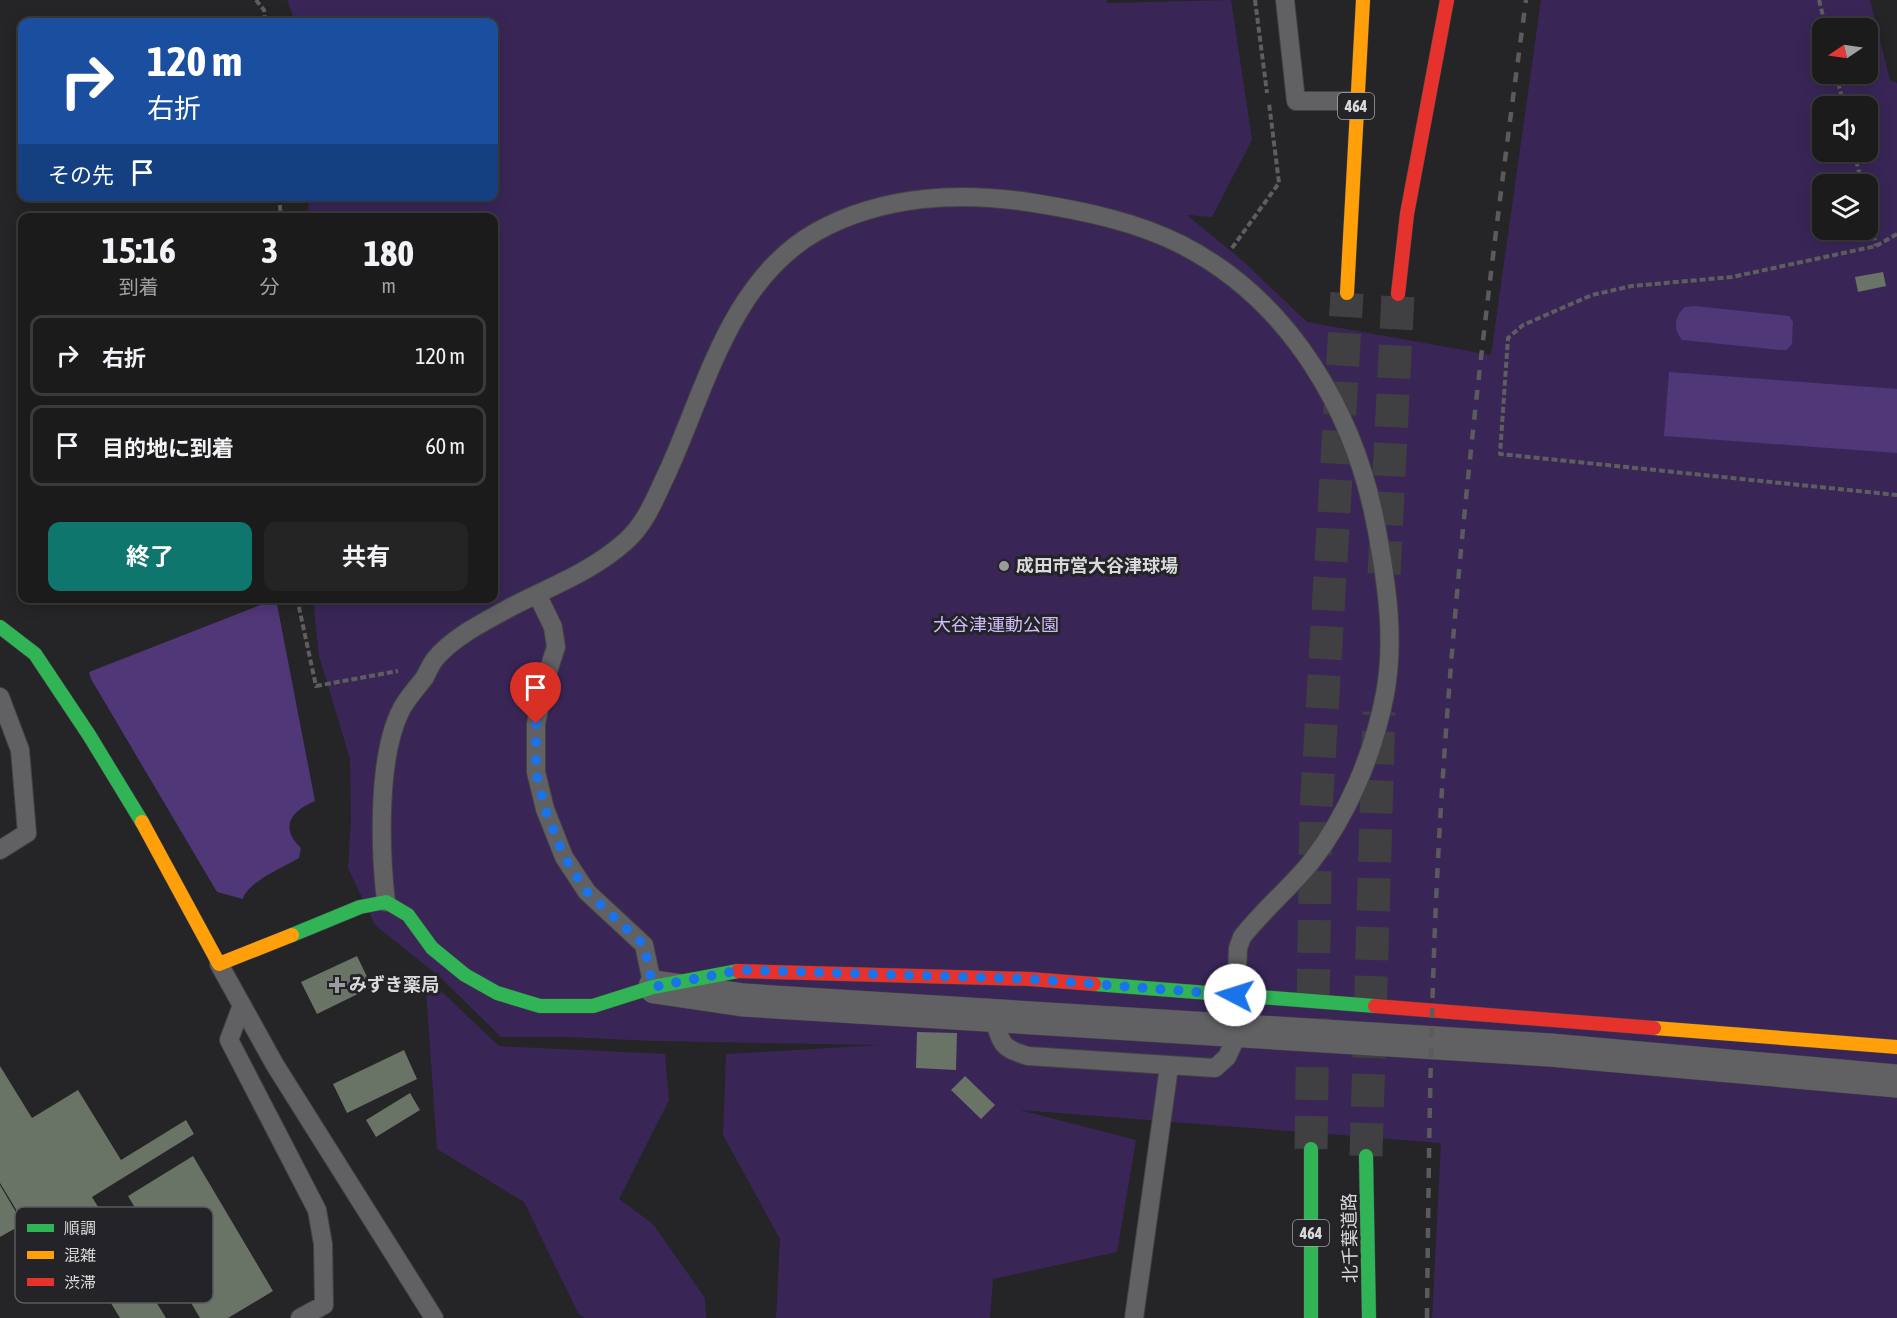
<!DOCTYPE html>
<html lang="ja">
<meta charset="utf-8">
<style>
:root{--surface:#1c1b1c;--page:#252425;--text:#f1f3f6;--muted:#a0a1a3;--line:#3a393b;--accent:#0f766e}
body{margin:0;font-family:"Asap Condensed","Noto Sans JP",sans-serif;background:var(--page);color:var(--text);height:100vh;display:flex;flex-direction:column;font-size:22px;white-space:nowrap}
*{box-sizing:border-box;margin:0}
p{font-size:20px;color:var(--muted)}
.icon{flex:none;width:33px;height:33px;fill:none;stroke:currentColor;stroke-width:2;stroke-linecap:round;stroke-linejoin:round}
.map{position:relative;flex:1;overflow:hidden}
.side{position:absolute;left:18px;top:213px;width:480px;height:390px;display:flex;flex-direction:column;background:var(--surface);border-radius:12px;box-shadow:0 3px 15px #0003,0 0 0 2px var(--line)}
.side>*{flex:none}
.hud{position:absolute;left:18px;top:18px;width:480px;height:183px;border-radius:12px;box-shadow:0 3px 15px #0003,0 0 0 2px var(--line);background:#1a4fa0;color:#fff;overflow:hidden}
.needle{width:39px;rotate:257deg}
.buttons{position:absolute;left:1812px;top:18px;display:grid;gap:12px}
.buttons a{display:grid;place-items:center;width:66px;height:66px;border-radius:12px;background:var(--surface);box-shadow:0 3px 15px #0003,0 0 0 2px var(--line);font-size:30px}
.pin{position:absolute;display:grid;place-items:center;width:51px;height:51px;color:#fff;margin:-62px -26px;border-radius:50% 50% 50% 0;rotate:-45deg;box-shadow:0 0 6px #0007}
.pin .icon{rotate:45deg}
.me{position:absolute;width:66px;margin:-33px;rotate:275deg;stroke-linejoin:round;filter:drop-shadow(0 0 4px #0008)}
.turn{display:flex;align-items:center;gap:21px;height:126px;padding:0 30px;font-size:27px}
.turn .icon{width:78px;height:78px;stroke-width:2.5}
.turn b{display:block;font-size:42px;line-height:51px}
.then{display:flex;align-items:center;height:57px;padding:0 30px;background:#0003;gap:12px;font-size:22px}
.eta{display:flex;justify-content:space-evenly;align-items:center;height:102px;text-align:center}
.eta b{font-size:36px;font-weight:700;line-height:42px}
.primary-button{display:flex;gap:12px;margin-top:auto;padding:12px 30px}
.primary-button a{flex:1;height:69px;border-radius:12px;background:var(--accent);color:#fff;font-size:24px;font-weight:700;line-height:69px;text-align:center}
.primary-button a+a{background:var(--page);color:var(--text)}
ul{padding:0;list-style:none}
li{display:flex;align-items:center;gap:18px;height:81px;margin:0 12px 9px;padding:0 18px;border:3px solid var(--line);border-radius:12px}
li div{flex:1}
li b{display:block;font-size:22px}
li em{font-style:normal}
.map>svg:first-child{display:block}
.green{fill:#392657;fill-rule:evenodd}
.water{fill:#503778}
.building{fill:#697366}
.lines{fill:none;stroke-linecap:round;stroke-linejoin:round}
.highway-tunnel{stroke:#403f41;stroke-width:33;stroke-dasharray:33 16;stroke-linecap:butt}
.lane-casing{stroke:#434244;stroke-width:20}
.street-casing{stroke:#434244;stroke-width:34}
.fast-casing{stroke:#434244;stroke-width:15}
.slow-casing{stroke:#434244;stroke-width:15}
.jam-casing{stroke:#434244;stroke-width:15}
.path{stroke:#5e5e5f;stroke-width:4;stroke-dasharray:6 3;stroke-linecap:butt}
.lane{stroke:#616062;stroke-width:18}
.street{stroke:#616062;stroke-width:33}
.fast{stroke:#30b455;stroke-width:14}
.slow{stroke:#ff9f0a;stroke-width:14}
.jam{stroke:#e5322d;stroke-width:14}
.rail{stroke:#5b5a5c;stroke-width:4.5;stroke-dasharray:10 10;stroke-linecap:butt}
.route{stroke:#1a73e8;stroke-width:10;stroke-dasharray:0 18}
.poi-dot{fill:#9b9a9c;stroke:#242327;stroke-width:2}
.labels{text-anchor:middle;stroke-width:6;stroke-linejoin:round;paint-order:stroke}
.shield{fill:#242327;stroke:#a3a3a6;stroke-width:1.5}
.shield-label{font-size:16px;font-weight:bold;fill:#dadadc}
.poi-label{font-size:18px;font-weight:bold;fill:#dadadc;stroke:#242327;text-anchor:start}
.park-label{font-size:18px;fill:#cfbcfa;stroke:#242327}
.street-label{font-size:18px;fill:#dadadc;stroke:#242327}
.key{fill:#242327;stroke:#5b5a5d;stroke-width:1.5}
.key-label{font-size:16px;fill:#dadadc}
</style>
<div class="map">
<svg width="1897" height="1318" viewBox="0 0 1897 1318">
<rect width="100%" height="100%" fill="#252426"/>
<path class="green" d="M287,0H1107V3L1231,0L1252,140L1212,217L1187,215L1243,261L1307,322L1491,355L1541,0H1870L1890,80L1897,83V1318H1432L1441,1143L1020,1110L1136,1140L1117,1252L993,1279L990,1318H776L780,1239L723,1135L726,1054L880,1045L654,1041L566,1037H501L440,977L375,925L348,868L351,820L350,759L319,656L313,599L494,598V218L308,217L309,197L494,196V22H295ZM1822,28H1868V74H1822ZM1822,106H1868V152H1822ZM1822,184H1868V230H1822Z
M425,976L499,1046L665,1054L669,1100L619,1199L653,1224L705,1298L706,1318H585L578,1313L524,1202L437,1149Z"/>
<path class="water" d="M1694,306L1789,316L1793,322L1792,344L1786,350H1781L1682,340C1673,329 1674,316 1685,307Z
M1669,372L1897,389V453L1664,436Z
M276,599L315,801C291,811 279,827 301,848L299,858C284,867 247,882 243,899L217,892L91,679L89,672Z"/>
<path class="building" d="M1883,272L1886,286L1858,292L1855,277Z
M357,956L372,987L317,1014L301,982Z
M917,1032L957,1033L956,1070L916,1068Z
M404,1050L417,1079L347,1113L333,1084Z
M0,1066L32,1118L78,1090L121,1160L186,1120L194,1134L92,1197L166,1318H120L76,1246L63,1254L40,1217L26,1226L0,1183Z
M965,1076L995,1105L981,1119L951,1090Z
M410,1093L420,1110L376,1137L366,1120Z
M193,1156L273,1291L228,1318H200L128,1196Z
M0,1185L23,1224L0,1237Z"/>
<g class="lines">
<path class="highway-tunnel" d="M1384,574L1398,294
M1311,1149L1316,811L1347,293
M1366,1156L1379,712"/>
<defs>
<path id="lane" d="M1285,0L1296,101H1356
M537,594L553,627L556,647L544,684L536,724V772L545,809L564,857L587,892L644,945L653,987
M0,697L20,750L27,833L0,850
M386,902C380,850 377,757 401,710C407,698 417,688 425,677C428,671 431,664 435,659C454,636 486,621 511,607C550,587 593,571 626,541C647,522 656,496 668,471C706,388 730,281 816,232C882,195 961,191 1034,203C1084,211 1137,222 1182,245C1291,301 1356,414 1377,531C1387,585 1395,640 1385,694C1374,752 1348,815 1311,862C1290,888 1263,910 1242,937L1238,948L1234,1042L1227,1057L1215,1068L1028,1056C997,1047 1004,1043 992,1017
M219,964L275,1065L434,1318
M242,1005L229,1040L317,1210L323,1244L324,1305L300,1318
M1134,1318L1169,1067"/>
<path id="street" d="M655,987L743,1000L1550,1050L1897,1081"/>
<path id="fast" d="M0,627L35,654L89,735L142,822
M292,935L360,907L386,902L408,915L432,948L465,975L497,993L540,1006H593L653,987L738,971
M1094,984L1375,1006
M1311,1149V1318
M1366,1156L1369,1318"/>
<path id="slow" d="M1347,293L1363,0
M142,822L219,964L292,935
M1654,1028L1897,1047"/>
<path id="jam" d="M1398,294L1407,214L1447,0
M738,971L1030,979L1094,984
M1375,1006L1654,1028"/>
</defs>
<use href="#lane" class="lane-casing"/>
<use href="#street" class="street-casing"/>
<use href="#fast" class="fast-casing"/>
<use href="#slow" class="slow-casing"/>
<use href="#jam" class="jam-casing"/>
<path class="path" d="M256,0L264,10L265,22
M1255,0L1267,93
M1819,0L1826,28
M1836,74L1844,106
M1854,152L1862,184
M279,196L281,218
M1868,208L1876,246
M1897,234L1876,246L1732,277L1632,286L1592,295L1523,325L1508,338L1500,454L1897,495
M1232,248L1279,183L1269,103
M297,598L316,686L398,671"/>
<use href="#lane" class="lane"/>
<use href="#street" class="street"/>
<use href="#fast" class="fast"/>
<use href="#slow" class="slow"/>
<use href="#jam" class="jam"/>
<path class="rail" d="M1427,1318C1429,1132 1431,945 1444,760C1461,505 1492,253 1526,0"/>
</g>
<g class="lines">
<path class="route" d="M536,724V772L545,809L564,857L587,892L644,945L653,987L741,970L1030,979L1235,995"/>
</g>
<g class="poi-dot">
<circle cx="1004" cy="566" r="6"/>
<path d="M334 976h6v6h6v6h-6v6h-6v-6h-6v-6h6z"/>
</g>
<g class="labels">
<g class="shield">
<rect x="1338" y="93" width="36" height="26" rx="4.5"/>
<rect x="1293" y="1220" width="36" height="26" rx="4.5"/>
</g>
<g class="shield-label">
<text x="1356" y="112">464</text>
<text x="1311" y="1239">464</text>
</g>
<g class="poi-label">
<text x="1016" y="572">成田市営大谷津球場</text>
<text x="349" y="991">みずき薬局</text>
</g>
<g class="park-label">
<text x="996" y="631">大谷津運動公園</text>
</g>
<g class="street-label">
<text transform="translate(1350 1238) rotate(-91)" y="6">北千葉道路</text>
</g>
</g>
<rect x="15" y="1207" width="198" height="96" rx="9" class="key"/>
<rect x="27" y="1224" width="27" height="8" fill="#30b455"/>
<rect x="27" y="1251" width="27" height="8" fill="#ff9f0a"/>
<rect x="27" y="1278" width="27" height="8" fill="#e5322d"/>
<g class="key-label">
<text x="64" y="1234">順調</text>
<text x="64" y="1261">混雑</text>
<text x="64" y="1288">渋滞</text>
</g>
</svg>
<div class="buttons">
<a><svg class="needle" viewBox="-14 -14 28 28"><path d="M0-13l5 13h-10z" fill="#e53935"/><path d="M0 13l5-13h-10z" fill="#a0a1a3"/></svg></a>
<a><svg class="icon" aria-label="sound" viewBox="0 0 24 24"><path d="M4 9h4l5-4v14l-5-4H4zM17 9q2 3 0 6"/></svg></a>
<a><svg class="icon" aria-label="layers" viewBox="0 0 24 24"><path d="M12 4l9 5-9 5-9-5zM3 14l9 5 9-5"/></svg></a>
</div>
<div class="pin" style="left:536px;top:724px;background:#d93025"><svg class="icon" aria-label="arrive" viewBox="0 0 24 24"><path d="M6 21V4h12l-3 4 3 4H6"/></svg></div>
<svg class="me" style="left:1235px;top:995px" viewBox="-20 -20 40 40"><circle r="19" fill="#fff"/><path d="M0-13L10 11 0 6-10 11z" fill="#1a73e8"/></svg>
<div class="hud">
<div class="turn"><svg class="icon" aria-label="right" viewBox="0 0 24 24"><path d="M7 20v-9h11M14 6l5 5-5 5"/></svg><div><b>120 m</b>右折</div></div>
<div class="then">その先<svg class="icon" aria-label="arrive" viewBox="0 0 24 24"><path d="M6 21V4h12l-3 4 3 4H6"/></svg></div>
</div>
<section class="side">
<div class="eta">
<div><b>15:16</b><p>到着</p></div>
<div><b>3</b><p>分</p></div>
<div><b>180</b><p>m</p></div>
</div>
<ul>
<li><svg class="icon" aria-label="right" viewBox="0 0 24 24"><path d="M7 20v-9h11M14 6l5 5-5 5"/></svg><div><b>右折</b></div><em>120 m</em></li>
<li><svg class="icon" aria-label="arrive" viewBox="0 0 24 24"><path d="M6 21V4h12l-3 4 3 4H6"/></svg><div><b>目的地に到着</b></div><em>60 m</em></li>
</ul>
<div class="primary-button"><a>終了</a><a>共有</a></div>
</section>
</div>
